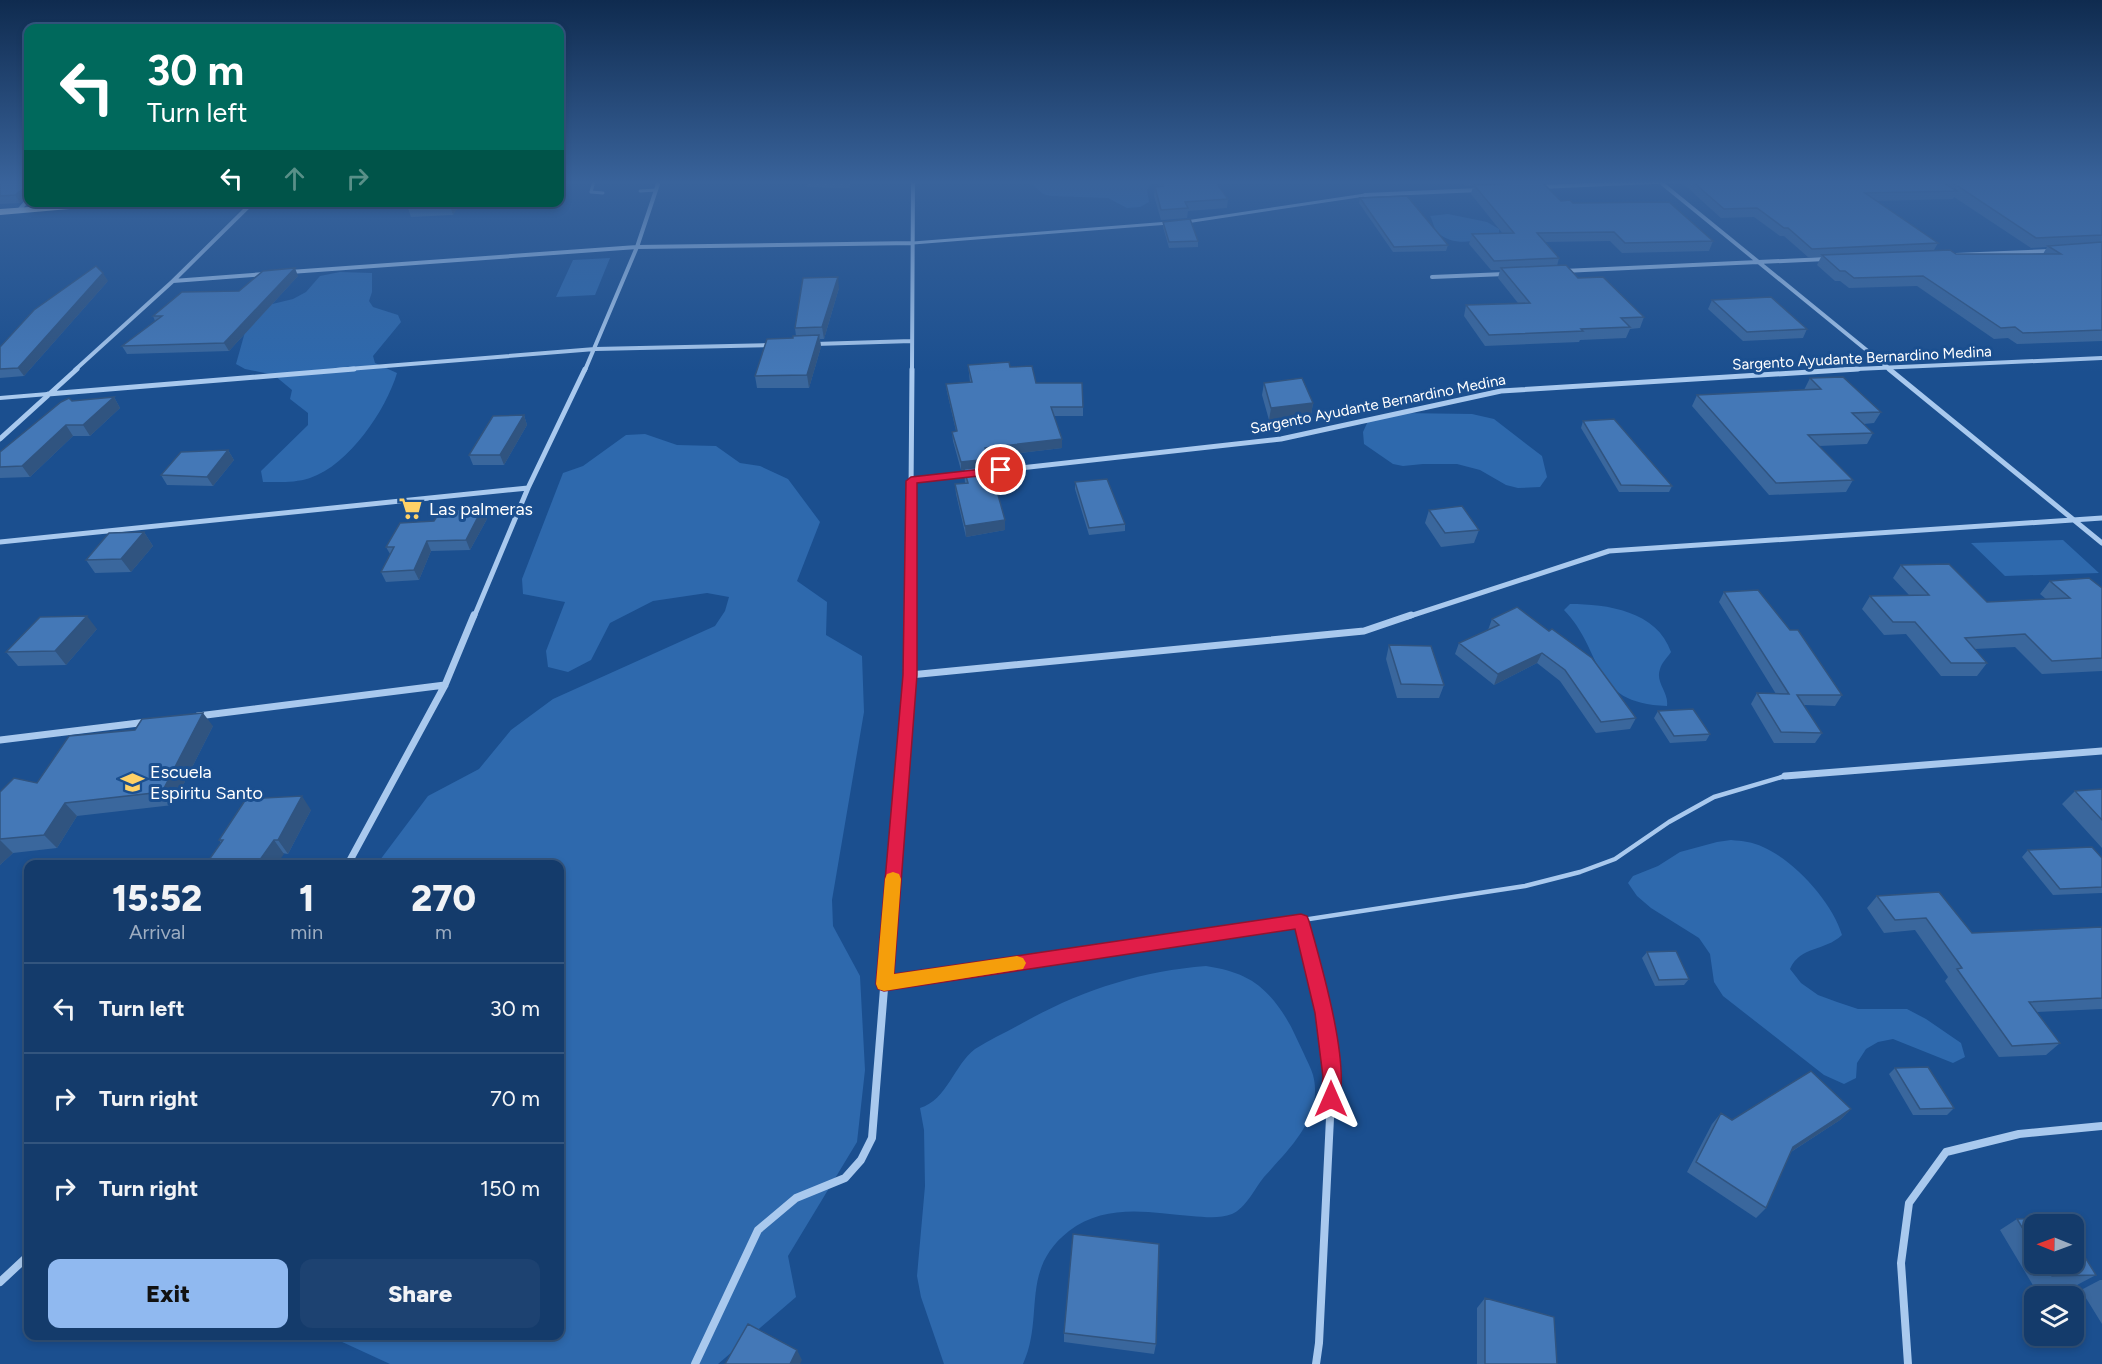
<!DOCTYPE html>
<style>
:root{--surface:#143b6b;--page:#1d4271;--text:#f1f3f6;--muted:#9dadc1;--line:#33557e;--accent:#90b9f0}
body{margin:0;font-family:Figtree,sans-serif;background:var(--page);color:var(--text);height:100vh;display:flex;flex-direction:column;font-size:22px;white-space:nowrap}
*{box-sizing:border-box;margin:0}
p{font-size:20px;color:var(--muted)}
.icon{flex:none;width:33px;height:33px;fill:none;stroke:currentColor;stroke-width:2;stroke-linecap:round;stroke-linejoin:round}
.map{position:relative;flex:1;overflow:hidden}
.details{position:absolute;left:24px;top:860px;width:540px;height:480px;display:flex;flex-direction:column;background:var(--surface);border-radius:12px;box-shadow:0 3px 9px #0003,0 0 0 2px var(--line)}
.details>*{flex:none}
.hud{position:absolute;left:24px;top:24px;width:540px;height:183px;border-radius:12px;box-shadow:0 3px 9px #0003,0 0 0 2px var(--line);background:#00695c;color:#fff;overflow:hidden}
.needle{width:39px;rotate:271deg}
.fabs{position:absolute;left:2024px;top:1214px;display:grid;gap:12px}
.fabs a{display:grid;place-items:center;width:60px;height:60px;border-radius:12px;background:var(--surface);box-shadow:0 3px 9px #0003,0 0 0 2px var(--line);font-size:30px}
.pin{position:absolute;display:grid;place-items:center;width:51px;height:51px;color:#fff;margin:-26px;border:3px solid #fff;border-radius:50%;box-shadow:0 2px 6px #0007}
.me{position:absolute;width:66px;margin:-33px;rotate:0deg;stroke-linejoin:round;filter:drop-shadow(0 0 4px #0008)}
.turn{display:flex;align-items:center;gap:21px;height:126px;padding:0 24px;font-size:27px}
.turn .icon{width:78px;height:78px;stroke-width:2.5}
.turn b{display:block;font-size:42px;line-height:51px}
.lanes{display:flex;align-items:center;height:57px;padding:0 24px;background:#0003;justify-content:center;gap:30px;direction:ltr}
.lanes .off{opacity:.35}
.eta{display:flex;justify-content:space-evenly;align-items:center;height:102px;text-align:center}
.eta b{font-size:36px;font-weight:800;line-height:42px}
.primary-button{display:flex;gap:12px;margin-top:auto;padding:12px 24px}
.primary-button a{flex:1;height:69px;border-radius:12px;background:var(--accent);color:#111;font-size:24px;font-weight:800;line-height:69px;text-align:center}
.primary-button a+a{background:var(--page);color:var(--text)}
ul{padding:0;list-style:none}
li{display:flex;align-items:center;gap:18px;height:90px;padding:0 24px;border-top:2px solid var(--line)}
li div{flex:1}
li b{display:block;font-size:22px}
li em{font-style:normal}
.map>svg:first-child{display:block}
.green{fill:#2e69ad}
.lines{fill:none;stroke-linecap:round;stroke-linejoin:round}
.service-far3{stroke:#a9c9ee;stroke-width:3}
.service-far2{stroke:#a9c9ee;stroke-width:4}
.service-far1{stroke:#a9c9ee;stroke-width:4.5}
.service{stroke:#a9c9ee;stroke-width:6}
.minor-far3{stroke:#a9c9ee;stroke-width:4}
.minor-far2{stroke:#a9c9ee;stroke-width:5}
.minor-far1{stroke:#a9c9ee;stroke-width:7}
.minor{stroke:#a9c9ee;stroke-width:8}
.primary{fill:#f0f6ff;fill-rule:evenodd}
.wall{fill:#3a679d;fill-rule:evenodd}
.shaded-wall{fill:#305480}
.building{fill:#4478b7;stroke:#305480;stroke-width:1.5}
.route{fill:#e11d48;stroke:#92132f;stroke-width:1.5}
.slow{fill:#f59e0b}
.labels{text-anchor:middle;stroke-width:6;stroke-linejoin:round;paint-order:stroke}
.far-street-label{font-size:15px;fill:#fff;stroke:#1b4f8f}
.poi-label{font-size:18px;fill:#fff;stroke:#1b4f8f;text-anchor:start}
</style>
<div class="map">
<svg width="2102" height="1364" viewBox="0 0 2102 1364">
<rect width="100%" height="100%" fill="#1b4f8f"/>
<path class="green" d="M1028,181H1152L1147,190L1149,202L1140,207L1127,208L1108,198L1051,196L1043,194Z
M1448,214L1487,222L1499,229V233C1480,241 1455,248 1438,233C1434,230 1433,221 1430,216Z
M610,258L595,295L556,297L573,260Z
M340,272L372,273V292L369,301L373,307L398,315L401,322L373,356L375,363L397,373C386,410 349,465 310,478C295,483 279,482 263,482L261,471L308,425V413L290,399L292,390L274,375L245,369L236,364L245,332L239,312L293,299L306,292L320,276Z
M1401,413L1472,414L1494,419L1542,456L1547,477L1540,487L1518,488L1506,485L1480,470L1457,464H1423L1403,466L1393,464L1364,444L1363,432L1368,421Z
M645,434L677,445L716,446L740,463L760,466L788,479L820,522L797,581L827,602L826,635L862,656L864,712L832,900L833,926L860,976L865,1070L857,1142L788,1256L796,1297L718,1364H390L327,1335H560V864H377L428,796L479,769L511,730L553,699L715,626L725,611L729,597L707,593L653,601L610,623L591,660L568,672L548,667L546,651L565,602L523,594L522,579L563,473L583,466L626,435Z
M2063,540L2099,573L2005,576L1971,543Z
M1570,604C1607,604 1657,611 1671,652C1667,658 1662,662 1660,669C1655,683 1669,692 1667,706C1588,703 1605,652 1564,610Z
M1731,840C1742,841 1753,842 1763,847C1794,860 1833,903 1842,935C1824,952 1801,945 1790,969L1801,983L1818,995L1837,1002L1858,1009H1907L1926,1019L1961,1043L1965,1057L1953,1063L1893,1039L1878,1042L1866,1049L1857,1063L1856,1078L1844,1084L1824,1075L1723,996L1714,982L1710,954L1699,938L1651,908L1637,896L1628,883L1633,876L1658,866L1680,852L1717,842Z
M1206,966C1245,972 1265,984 1286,1018C1293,1029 1298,1042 1304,1054C1307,1061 1311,1068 1313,1075C1324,1117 1289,1149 1264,1177C1255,1188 1246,1208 1232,1214C1219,1219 1205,1217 1191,1216C1149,1212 1105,1203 1069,1231C1019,1270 1045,1316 1023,1364H944L921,1297L917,1276L925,1186L924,1130L920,1108C947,1100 954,1065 975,1049C989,1040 1005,1033 1019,1025C1077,992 1139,971 1206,966Z"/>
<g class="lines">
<path class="service-far3" d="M594,181L591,192L603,193
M640,191L656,190
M1186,222L1365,195
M913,243L1169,223"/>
<path class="service-far2" d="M0,398L48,394"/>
<path class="service-far1" d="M1165,941L1525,886L1580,872L1615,859L1669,822L1714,797L1785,776"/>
<path class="service" d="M884,983L1175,939"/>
<path class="minor-far3" d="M1659,181L1891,370
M1540,187L1675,181
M1365,195L1479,190
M18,211L28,200
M1956,255L2050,251
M1563,271L1826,259
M290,272L637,247L913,243
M1432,277L1505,274
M173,281L265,274
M815,344L912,341
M75,370L173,281L253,202
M336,370L595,349L772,345
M585,370L637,247L659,181
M912,370L913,181
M1834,370L2102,358"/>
<path class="minor-far2" d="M1889,369L2102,543
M48,394L354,369
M0,439L77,369
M984,472L1281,439L1501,391L1858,369
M911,481L970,474
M0,542L528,488
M474,617L528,488L585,369
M910,617L912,369
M1407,617L1609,551L2102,518"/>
<path class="minor-far1" d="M910,675L1364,631L1411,615
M198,716L445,685
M0,740L147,722
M1785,776L2102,751
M348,864L445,685L474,615
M1301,921L1306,941
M888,941L910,675V615"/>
<path class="minor" d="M1306,939L1324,1013L1332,1077L1319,1343L1316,1364
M0,1282L28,1256
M695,1364L758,1230L796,1198L845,1178L861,1160L872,1138L888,939
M1908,1364L1901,1263L1909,1203L1946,1152L2019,1134L2102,1126"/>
<path class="primary" d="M101,202H150L0,215V209Z"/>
</g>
<path class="wall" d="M0,181H28V196L20,203L0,204Z
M806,181H851L850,188L807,187Z
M1159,181H1215L1228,199L1227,208L1188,211L1187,218L1161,220L1154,196L1155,187L1160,186Z
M1461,181H1532L1531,183L1561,201L1713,241L1709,251L1622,253L1610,241L1545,242L1559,258L1557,266L1644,317L1640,328L1630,329L1626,338L1580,340L1579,342L1485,346L1464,316L1466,305L1518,303L1498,278L1500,270H1491L1469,244L1472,234H1503L1471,194L1473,186H1465Z
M1680,181H2101L2102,182V341L2017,344L2008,338L1994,339L1917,286L1849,288L1840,281H1835L1817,265L1821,257H1808L1784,236H1780L1754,217L1721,218ZM1954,197L2031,248L2047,247L2043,254H1956L1934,250L1938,243L1876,201L1953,199Z
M1360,198L1448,245L1446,251L1393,252L1359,203Z
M411,202H461L453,215L411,217L408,208Z
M1163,222L1198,241V247L1169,248L1163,227Z
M298,276L229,351L127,354L122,346L155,321L153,316L239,291Z
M108,281L24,376L0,378V347Z
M839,288L824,339H820L821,347L809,388H757L755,376L796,336L795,328Z
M1712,300L1807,329L1803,338L1743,341L1708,309Z
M968,365L1010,367L1036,383L1083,407V416H1054L1062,439V448L987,457L988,466L1005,530L966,537L956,494L955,484L965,483L964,470H961L953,441L952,432L956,431L947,392L946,384L970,382Z
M1810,378L1881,412L1874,423L1864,424L1873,433L1867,444L1819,446L1853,480L1846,492L1769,495L1692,406L1697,395L1804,390Z
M1264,383L1313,403L1311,415L1269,420L1262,395Z
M114,397L120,408L90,436H73L30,477L0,478V452L72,401Z
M524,415L527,425L504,465H473L469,455Z
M1583,421L1672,486L1669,492H1619L1581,428Z
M228,450L234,460L213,486L167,485L161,475Z
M1075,482L1125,524V531L1089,535L1075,489Z
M482,509L487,519L470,550L431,551L419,580L386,582L381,572L390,554L386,547L434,521Z
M1429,510L1479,530L1474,543L1441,547L1425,523Z
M144,532L153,546L131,572L95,573L86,560Z
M1901,565L1987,602L2046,599L2040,594L2050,581L2102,588V671L2042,674L2015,647L1975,649L1987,663L1977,676H1941L1906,634L1884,635L1862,609L1870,596L1909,595L1893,578Z
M1724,592L1842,695L1835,706L1804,705L1822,733L1815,743H1774L1751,704L1757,693L1776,694L1719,602Z
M1492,619L1636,718L1630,729L1596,733L1560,681L1537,663L1494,685L1455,654L1459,643L1488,630Z
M97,629L66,665L18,666L6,652Z
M1389,645L1444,685L1439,698H1397L1386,659Z
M1658,711L1710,734L1706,741L1670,743L1654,718Z
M213,726L173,805L77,816L57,848L13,853L0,865V792L37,783Z
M2102,789V848L2062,804L2075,791Z
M311,810L288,854L221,843L219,840Z
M2028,850L2102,858V893L2053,895L2022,857Z
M1877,896L1972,933L2102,927V1009L2037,1012L2060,1043L2046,1055L1999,1057L1945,981L1948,977L1915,930L1884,933L1867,908Z
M1647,952L1689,979L1684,985L1655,986L1642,958Z
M1895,1068L1954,1108L1947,1115H1913L1889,1074Z
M1851,1109L1840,1120L1791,1152L1766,1208L1756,1218L1687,1172L1712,1124L1721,1113L1732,1120Z
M2017,1219L2034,1224V1263H2073L2096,1275L2077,1285L2034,1287L2000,1230Z
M2100,1280H2102V1324L2081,1290Z
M1485,1298L1557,1364H1477V1308Z
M1064,1333L1156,1344L1154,1354L1064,1342Z"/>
<path class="shaded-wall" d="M23,189L27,196L20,203L15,195Z
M452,202H461L453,215L450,206Z
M295,268L298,276L229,351L224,343Z
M103,273L108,281L24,376L18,368Z
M838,277L839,288L824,339L822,327Z
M819,335L821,347L809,388L807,375Z
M114,397L120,408L90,436L83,425Z
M1313,403L1311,415L1269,420L1271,408Z
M524,415L527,425L504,465L500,455Z
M66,425L73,436L30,477L22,466Z
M1062,439V448L986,457L985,448Z
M228,450L234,460L213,486L207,477Z
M988,459V467L961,470V462Z
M482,509L487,519L470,550L466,540Z
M1005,520V530L966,537L965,526Z
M144,532L153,546L131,572L121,559Z
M427,541L431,551L419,580L414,570Z
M87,616L97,629L66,665L55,651Z
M1542,653L1537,663L1494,685L1498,674Z
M203,713L213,726L173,805L162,792Z
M302,796L311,810L288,854L278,840Z
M65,803L77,816L57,848L44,835Z
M0,840L13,853L0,865Z
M274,840L284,854L277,864H257Z
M1851,1109L1840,1120L1783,1157L1793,1147Z
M797,1350L802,1360L800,1364H790Z"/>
<path class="building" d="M0,181H28V188L23,189L15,195L0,196Z
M1162,181H1215L1228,199L1185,202L1188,208L1161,210L1155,187L1163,186Z
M1692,181H1941L1957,191L1865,193L1938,243L1812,249L1788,228H1784L1757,208L1724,209Z
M1950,181H2101L2102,182V235L2036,238Z
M1542,182L1561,201L1570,200L1573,203L1669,202L1713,241L1625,243L1614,232L1537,233L1559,258L1494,261L1472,234L1514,233L1474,185Z
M1407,196L1448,245L1394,247L1360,198Z
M411,202H452L450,206L408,208Z
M1190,219L1198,241L1169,242L1163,222Z
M2102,242V330L2023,333L2015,327L2001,328L1923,276L1854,278L1845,271H1840L1822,255L1950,250L1956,254H2061L2048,246Z
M1566,265L1578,278L1603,277L1644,317L1621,318L1630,327L1581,329L1583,331L1489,335L1466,305L1530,303L1501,268Z
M96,266L103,273L18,368L0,369V347L34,310Z
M295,268L224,343L122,346L162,316H153L182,292L239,291L263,271Z
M838,277L822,327L795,328L803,278Z
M1771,297L1807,329L1747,332L1712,300Z
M819,335L807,375L755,376L767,339L793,338V336Z
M1009,362L1010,367L1032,366L1036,383H1082L1083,407H1051L1062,439L985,448L988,459L961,462L952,432L957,431L946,384L972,382L968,365Z
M1843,377L1881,412L1852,413L1873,433L1808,435L1853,480L1776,483L1697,395L1821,389L1810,378Z
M1302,378L1313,403L1271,408L1264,383Z
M114,397L83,425H66L22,466L0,467V452L61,402L69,398L72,401Z
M524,415L500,455H469L493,416Z
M1614,419L1672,486L1621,485L1583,421Z
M228,450L207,477L161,475L181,452Z
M990,466L1005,520L965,526L955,484L968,483L964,469Z
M1107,479L1125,524L1089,528L1075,482Z
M1462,506L1479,530L1445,533L1429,510Z
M482,509L466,540L427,541L414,570L381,572L394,547H386L400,523L434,521L441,510Z
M144,532L121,559L86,560L109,533Z
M1949,564L1987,602L2070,598L2050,581L2089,578L2102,588V658L2052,661L2025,634L1965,638L1987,663H1951L1915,622H1893L1870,596L1929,595L1901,565Z
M1758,590L1790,630H1798L1842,695H1797L1822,733L1781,732L1757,693L1789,694L1724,592Z
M1517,607L1549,631L1552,629L1592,658L1636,718L1601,722L1565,670L1542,653L1498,674L1459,643L1499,625L1492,619Z
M87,616L55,651L6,652L40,617Z
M1389,645L1431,646L1444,685L1401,684Z
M1693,709L1710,734L1674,736L1658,711Z
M203,713L162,792L65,803L44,835L0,839V792L14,778L37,783L69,736L135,730L142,719Z
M2102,789V820L2075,791Z
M302,796L278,840H274L257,864H206L223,840H219L246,799Z
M2092,847L2102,858V887L2060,889L2028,850Z
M1939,892L1972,933L2102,927V998L2029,1002L2060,1043L2012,1046L1957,969L1962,968L1926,918L1895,920L1877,896Z
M1676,951L1689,979L1659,980L1647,952Z
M1928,1067L1954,1108L1920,1109L1895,1068Z
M1811,1071L1851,1109L1793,1147L1766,1208L1696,1162L1721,1113L1732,1120Z
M2060,1218L2064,1224H2034V1247L2017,1219Z
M1073,1234L1159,1244L1156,1344L1064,1333Z
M2073,1238L2096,1275L2052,1276L2044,1263H2073Z
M1485,1298L1554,1317L1557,1364H1485Z
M748,1324L797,1350L790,1364H725Z"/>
<linearGradient id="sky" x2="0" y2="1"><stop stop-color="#0f2b4f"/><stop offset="0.49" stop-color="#39639b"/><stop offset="1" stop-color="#39639b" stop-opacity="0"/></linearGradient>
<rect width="2102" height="372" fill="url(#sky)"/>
<path class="route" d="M1001,467L1007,470L1005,473L917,483V675L894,974L1301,914L1307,916L1309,921C1320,960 1353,1071 1337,1106L1331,1108L1324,1106L1321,1099L1323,1077L1315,1013L1295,929L884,991L878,989L876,984L903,675L906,481L911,477Z"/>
<path class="slow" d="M893,872L899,874L901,879L894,974L1017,956L1023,958L1026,963L1023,969L884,991L878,989L876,984L885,879L887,874Z"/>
<defs>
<symbol id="supermarket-bare" viewBox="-9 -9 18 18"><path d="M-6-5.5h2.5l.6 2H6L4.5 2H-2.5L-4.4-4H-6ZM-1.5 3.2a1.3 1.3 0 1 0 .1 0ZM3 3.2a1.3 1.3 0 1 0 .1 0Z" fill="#ffd166" stroke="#1b4f8f" stroke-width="2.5" paint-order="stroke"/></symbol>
<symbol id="school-bare" viewBox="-9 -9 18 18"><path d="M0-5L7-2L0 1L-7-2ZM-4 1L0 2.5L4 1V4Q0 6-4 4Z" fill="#ffd166" stroke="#1b4f8f" stroke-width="2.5" paint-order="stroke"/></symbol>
</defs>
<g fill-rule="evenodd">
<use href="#supermarket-bare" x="394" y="492" width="33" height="33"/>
<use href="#school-bare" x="116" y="766" width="33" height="33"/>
</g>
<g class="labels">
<g class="far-street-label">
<text transform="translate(1862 358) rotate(-3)" y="5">Sargento Ayudante Bernardino Medina</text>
<text transform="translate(1378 404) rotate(-11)" y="5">Sargento Ayudante Bernardino Medina</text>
</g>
<g class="poi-label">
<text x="429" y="515">Las palmeras</text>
<text x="150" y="778">Escuela<tspan x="150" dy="21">Espiritu Santo</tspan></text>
</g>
</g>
</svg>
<div class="fabs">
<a><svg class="needle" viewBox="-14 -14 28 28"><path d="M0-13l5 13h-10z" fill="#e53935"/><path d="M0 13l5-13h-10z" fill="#9dadc1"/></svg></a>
<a><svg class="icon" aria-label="layers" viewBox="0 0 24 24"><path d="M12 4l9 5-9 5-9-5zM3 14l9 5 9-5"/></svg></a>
</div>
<div class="pin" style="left:1001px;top:470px;background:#d93025"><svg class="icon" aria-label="arrive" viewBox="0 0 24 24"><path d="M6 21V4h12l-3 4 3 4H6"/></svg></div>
<svg class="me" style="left:1331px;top:1099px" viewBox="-20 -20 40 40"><path d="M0-17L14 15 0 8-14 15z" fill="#e11d48" stroke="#fff" stroke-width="4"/></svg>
<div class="hud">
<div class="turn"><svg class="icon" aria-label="left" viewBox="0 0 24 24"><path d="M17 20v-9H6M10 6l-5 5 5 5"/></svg><div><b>30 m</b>Turn left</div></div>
<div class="lanes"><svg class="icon" aria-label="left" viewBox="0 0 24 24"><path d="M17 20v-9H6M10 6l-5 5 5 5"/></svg><svg class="icon off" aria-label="ahead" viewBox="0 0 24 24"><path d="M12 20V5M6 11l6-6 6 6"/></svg><svg class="icon off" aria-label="right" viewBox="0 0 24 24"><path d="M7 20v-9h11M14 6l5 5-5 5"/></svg></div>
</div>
<section class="details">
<div class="eta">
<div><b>15:52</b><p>Arrival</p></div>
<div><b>1</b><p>min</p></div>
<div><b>270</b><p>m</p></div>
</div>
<ul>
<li><svg class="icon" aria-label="left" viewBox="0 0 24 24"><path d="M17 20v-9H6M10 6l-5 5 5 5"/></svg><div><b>Turn left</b></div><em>30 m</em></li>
<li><svg class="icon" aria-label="right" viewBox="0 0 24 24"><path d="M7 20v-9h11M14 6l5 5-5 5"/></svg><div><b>Turn right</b></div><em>70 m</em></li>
<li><svg class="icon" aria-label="right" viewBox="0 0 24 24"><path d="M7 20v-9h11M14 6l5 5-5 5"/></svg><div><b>Turn right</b></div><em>150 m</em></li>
</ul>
<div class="primary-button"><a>Exit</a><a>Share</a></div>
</section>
</div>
